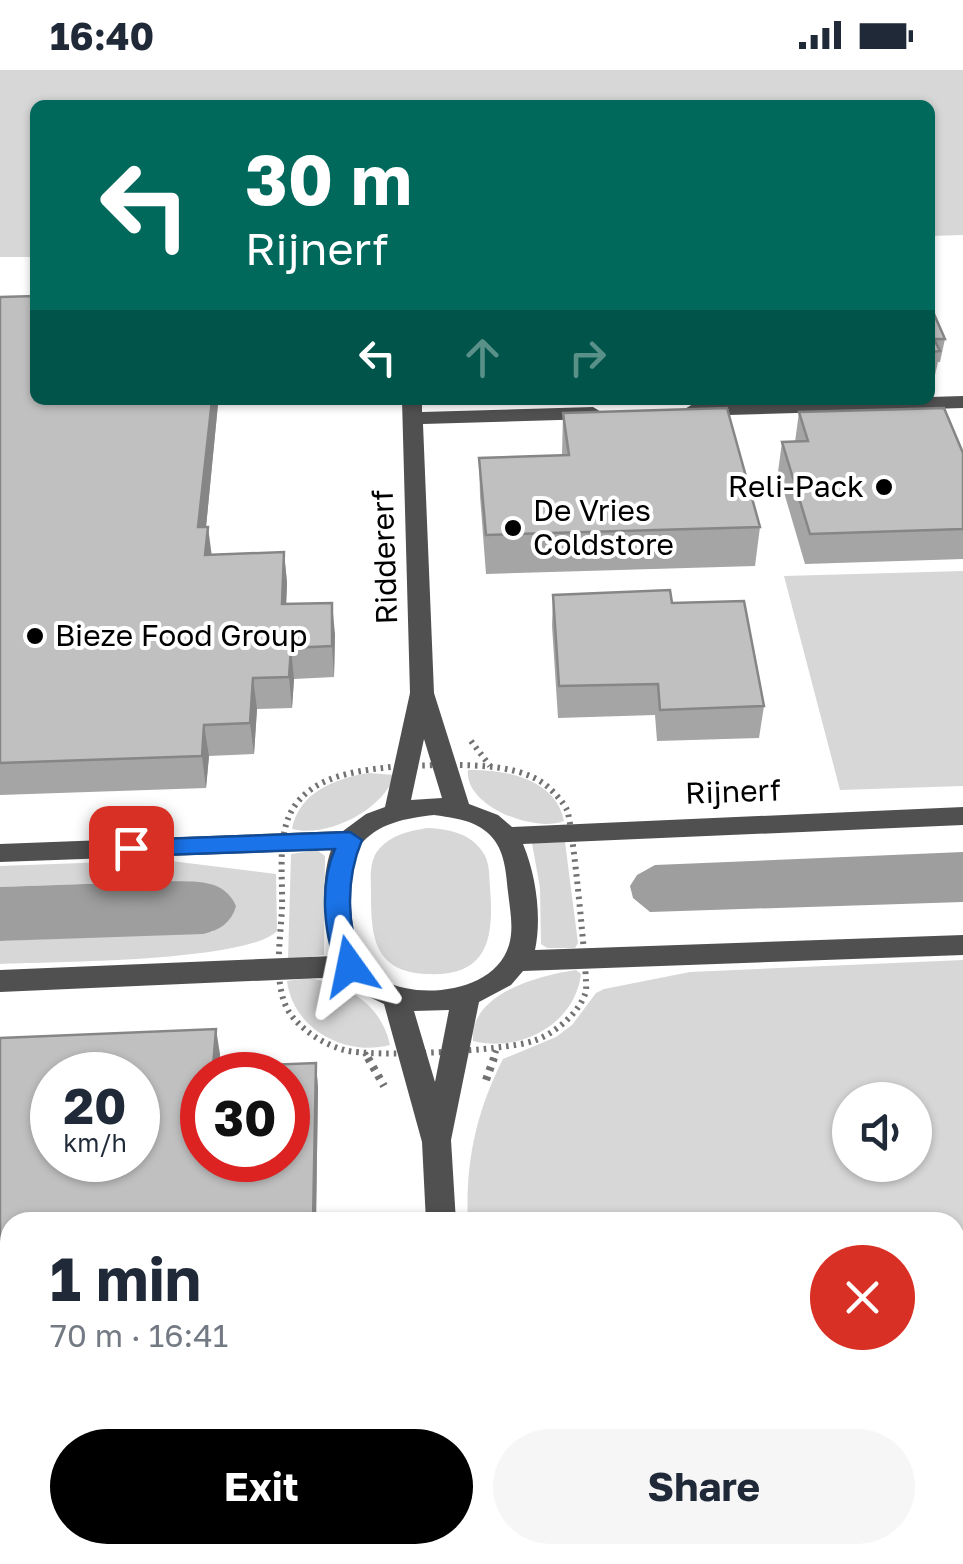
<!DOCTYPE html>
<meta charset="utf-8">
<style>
:root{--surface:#fff;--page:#f6f6f7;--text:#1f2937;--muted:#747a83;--accent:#000}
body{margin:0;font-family:"Golos Text",sans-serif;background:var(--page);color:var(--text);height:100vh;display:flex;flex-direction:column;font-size:38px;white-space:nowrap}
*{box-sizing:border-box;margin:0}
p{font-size:32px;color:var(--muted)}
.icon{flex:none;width:55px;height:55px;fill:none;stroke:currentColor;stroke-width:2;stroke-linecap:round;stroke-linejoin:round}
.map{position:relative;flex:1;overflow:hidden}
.side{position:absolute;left:0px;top:1142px;width:965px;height:352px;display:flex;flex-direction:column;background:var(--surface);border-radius:30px 30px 0 0;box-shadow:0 2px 8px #0004}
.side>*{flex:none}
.guide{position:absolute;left:30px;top:30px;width:905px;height:305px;border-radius:15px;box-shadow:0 2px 8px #0004;background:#00695c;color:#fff;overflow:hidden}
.controls{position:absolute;left:832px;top:1012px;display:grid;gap:20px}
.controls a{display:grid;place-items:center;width:100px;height:100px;border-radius:50%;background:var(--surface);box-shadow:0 2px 8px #0004;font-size:50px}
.speed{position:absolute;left:30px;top:982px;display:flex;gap:20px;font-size:50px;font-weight:700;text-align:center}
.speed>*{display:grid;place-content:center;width:130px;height:130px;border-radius:50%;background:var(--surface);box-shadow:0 2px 8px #0004;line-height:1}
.speed small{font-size:25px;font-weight:400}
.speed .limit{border:15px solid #d22;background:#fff;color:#111}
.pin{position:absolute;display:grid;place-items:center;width:85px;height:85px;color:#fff;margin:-42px;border-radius:20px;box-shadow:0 5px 15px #0006}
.me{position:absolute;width:110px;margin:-55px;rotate:348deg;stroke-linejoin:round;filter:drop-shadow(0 0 8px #0008)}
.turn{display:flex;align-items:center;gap:35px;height:210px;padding:0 50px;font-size:45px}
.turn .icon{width:130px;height:130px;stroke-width:2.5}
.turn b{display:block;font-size:70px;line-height:85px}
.lanes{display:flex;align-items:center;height:95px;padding:0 50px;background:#0003;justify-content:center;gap:50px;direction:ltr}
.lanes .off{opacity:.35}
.round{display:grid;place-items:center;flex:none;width:105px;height:105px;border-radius:52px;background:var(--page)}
.overview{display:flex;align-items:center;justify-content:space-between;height:170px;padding:0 50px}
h1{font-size:60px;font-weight:700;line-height:75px}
.action{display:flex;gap:20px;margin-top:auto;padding:20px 50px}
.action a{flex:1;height:115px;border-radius:60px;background:var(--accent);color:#fff;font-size:40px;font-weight:700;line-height:115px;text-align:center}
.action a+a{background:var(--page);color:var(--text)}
.status{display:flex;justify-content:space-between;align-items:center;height:70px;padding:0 50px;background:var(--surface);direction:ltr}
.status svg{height:28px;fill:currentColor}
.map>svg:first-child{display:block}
.green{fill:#d7d7d7;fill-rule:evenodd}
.water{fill:#9e9e9e}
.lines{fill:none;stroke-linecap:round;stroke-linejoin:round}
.path-far1{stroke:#727272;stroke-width:6;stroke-dasharray:2.5 5;stroke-linecap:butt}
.path{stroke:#727272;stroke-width:8;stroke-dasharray:4 6;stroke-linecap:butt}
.minor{fill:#505050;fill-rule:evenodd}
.wall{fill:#a5a5a5}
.shaded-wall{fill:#868686}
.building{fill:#c0c0c0;stroke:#868686;stroke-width:2.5;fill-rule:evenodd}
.route{fill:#1a73e8;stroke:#114b97;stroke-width:2.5}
.poi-dot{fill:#000;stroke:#fff;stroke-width:4}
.labels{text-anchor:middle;stroke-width:8;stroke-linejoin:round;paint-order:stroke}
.poi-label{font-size:30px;fill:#000;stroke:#fff;text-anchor:start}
.street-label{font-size:30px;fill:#000;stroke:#fff}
</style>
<div class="status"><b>16:40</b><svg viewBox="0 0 49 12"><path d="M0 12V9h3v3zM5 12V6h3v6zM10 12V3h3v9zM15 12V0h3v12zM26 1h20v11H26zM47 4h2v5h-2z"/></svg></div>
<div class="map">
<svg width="963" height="1494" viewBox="0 0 963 1494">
<rect width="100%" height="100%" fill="#fff"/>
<path class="green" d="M0,0H963V165L930,166V35H35V187H0Z
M963,501V716L840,720L784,506Z
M468,700C505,699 556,709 564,751C534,763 464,736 468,700Z
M369,703L395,705C382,741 327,768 292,759C299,722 336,708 369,703Z
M428,758C448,759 470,763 482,781C490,791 489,805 490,817C494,867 489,907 427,904C373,902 371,865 371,823C371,810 369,797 375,785C386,766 408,761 428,758Z
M565,772L578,873L575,878H547L541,874L540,818L532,773Z
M317,780L325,786L324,885L288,890L291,784Z
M163,790L276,804L277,861C247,892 50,892 0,894V871L213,862L169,811L0,817V796Z
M963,890V1494H486L485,1485H955V1152H468C465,1094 476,1042 503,989L556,967L572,955L596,923L604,919L690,902ZM850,1030H915V1095H850Z
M576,900L581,904C575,954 521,983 473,971C469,923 541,905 576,900Z
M309,908C348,915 381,934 390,975C345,987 293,959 287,911Z
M66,1485H421V1494H0V1488Z"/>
<path class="water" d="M963,782V832L650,842L633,828L630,816L637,805L655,795Z
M169,811C195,812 224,808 236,836C232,852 219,861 203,864L0,871V817Z"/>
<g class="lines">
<path class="path-far1" d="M471,671L490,696
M400,696C441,696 516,688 548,717C554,722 564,733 567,740C572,749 588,911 586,921C580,943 553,965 533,971C504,981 372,988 344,980C323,974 301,960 289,942C272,914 281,868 282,837C283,806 276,760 296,734C319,703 365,700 400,696Z
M365,983L369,990
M493,990L497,978"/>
<path class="path" d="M368,988L384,1016
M486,1010L494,988"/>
<path class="minor" d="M963,326V338L693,346L683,340L693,334Z
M402,330H422V342L593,337L603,343L593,349L423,354L434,623L469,734L498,745L512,757L963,737V755L523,774C536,805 542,847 535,880L963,865V885L523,901L511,915L479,932L451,1070L456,1152H426L422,1072L384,934L357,921L345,907L0,922V900L334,886C324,854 320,812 331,780L0,792V774L343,761L366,744L385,737L410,623ZM424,669L442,728L411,730ZM434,745C454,748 475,750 490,765C505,780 506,803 508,822C510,840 514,858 509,875C497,916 440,926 405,918C390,915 376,908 366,895C350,875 344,798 359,777C376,753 407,748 434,745ZM449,940L435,1012L414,941Z
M437,1485H473L474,1494H438Z"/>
</g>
<path class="wall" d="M0,227L35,330H227L226,334H218L206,457L211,485L284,482L287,513L286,534L335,564L334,607L294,609L292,638L257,639L254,684L209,686L206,718L0,725Z
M930,235L945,269L940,292H938L935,305H930Z
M799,342L963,383V489L805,494L778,402L782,372H795Z
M563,343L760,457L755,496L486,504L480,426L479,388L562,385Z
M553,525L672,533L764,636L759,668L657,671L655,645L558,648L552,556Z
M0,968L220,984L219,996L316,993L318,1018L316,1152H10V1274H0Z"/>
<path class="shaded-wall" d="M212,330H218V334L203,488L198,457Z
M208,457L212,487L205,485Z
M284,482L287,513L285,565L282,534Z
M332,533L335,564L334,607L332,576Z
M291,578L294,609L292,638L289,607Z
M253,608L257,639L254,684L250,653Z
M204,655L209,686L206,718L202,686Z
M216,959L220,984L218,1005L213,997Z
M316,993L318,1018L316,1152H313Z"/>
<path class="building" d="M35,226V330H212L198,457H208L205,485L284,482L282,534L332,533V576L291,578L289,607L253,608L250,653L204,655L202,686L0,693V227Z
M930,235L945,269H934L940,281L930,282Z
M727,338L760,457L486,465L479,388L569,385L563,343Z
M944,338L963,383V459L810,464L782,372L808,371L799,342Z
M670,520L672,533L744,531L764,636L660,640L658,614L559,616L553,525Z
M216,959L213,997L316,993L313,1152H10V1250L0,1251V968ZM52,1005H138V1090H52ZM202,1005H288V1090H202Z"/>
<path class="route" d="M350,762L362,770C345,810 347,857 362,896L359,903H341C323,869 319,815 335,779L131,786L120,778L131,770Z"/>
<g class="poi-dot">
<circle cx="884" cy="417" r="10"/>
<circle cx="513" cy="458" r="10"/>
<circle cx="35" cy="566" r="10"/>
</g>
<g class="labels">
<g class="poi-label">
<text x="864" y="427" text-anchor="end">Reli-Pack</text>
<text x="533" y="451">De Vries<tspan x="533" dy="34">Coldstore</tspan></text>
<text x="55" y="576">Bieze Food Group</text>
</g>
<g class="street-label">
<text transform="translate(385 487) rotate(-92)" y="10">Riddererf</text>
<text transform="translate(733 722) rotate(-2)" y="10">Rijnerf</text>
</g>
</g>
</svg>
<div class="controls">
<a><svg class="icon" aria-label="sound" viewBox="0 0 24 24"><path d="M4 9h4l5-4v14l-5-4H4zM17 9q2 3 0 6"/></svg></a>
</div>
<div class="speed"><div>20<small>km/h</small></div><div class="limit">30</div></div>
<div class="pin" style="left:131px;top:778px;background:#d93025"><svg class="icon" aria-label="arrive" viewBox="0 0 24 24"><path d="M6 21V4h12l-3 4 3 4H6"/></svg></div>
<svg class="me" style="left:350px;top:896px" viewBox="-20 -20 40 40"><path d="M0-17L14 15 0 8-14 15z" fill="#1a73e8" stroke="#fff" stroke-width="4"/></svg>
<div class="guide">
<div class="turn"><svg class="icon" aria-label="left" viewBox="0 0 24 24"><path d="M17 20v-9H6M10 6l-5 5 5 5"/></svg><div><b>30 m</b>Rijnerf</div></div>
<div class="lanes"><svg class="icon" aria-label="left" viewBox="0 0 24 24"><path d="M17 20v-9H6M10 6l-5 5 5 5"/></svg><svg class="icon off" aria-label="ahead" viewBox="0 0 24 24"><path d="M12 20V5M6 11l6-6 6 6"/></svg><svg class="icon off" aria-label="right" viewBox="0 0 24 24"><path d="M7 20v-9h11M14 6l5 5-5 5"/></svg></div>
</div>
<section class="side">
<div class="overview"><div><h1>1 min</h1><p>70 m · 16:41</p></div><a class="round" style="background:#d93025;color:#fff"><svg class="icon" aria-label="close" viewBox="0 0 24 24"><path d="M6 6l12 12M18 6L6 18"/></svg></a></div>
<div class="action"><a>Exit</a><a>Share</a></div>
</section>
</div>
